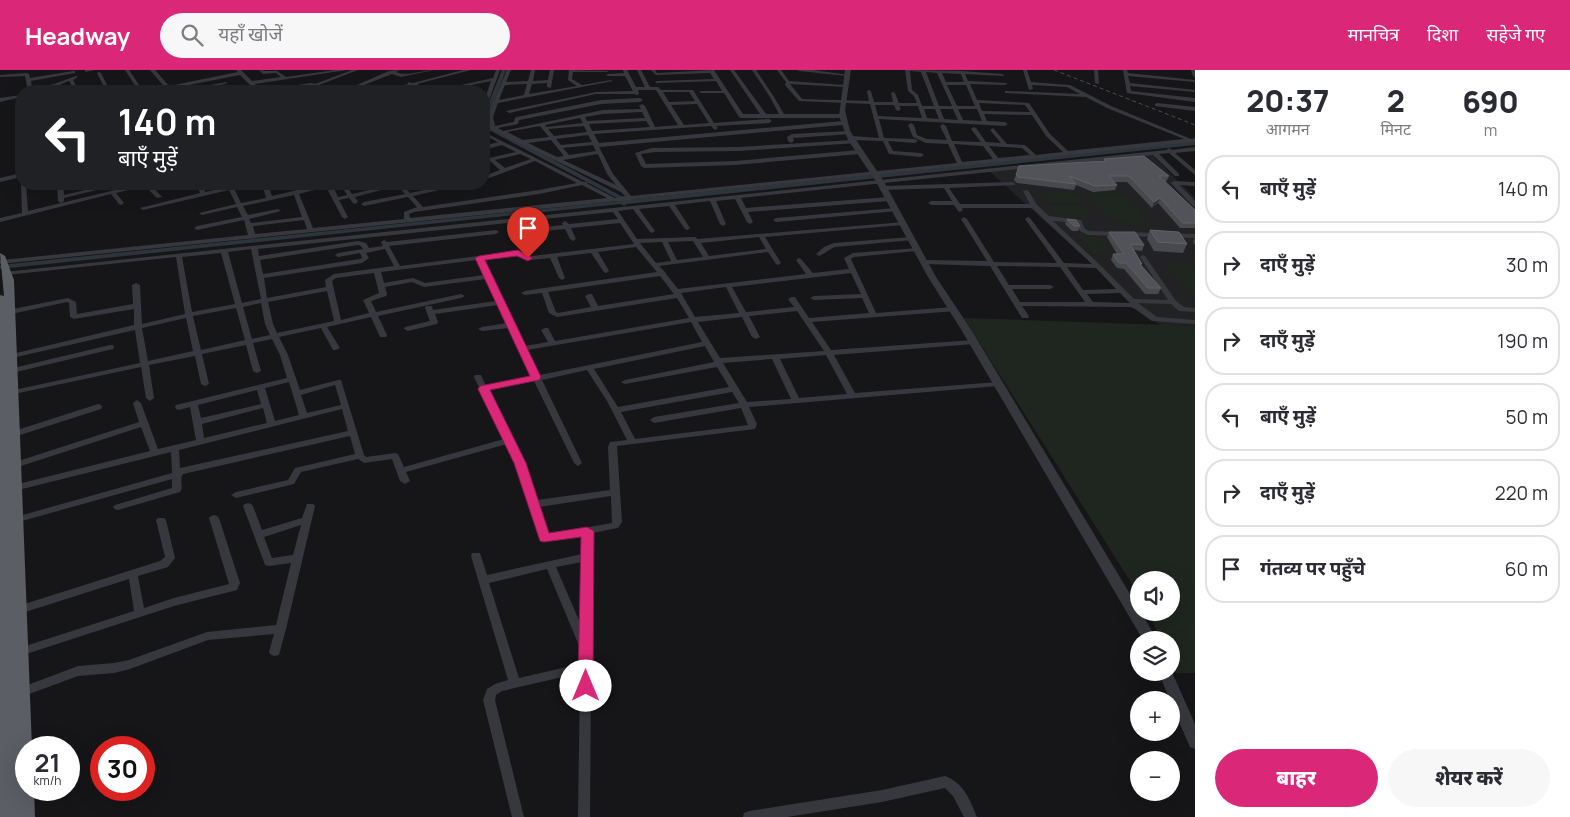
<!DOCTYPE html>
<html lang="hi">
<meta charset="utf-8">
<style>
:root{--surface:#fff;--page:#f7f7f7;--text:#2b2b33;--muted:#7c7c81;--line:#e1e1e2;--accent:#db2777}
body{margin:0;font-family:Manrope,"Noto Sans Devanagari",sans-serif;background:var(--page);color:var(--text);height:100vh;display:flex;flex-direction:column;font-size:19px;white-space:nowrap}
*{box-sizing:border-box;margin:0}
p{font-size:16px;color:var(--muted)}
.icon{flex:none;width:28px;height:28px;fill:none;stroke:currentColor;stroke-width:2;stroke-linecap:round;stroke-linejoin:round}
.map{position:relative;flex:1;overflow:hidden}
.drawer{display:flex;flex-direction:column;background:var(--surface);width:375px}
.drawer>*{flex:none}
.banner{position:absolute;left:15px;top:15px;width:475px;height:105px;border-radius:20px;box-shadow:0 5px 20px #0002;background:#202124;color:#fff;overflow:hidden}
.tools{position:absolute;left:1130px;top:501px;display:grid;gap:10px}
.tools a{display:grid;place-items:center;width:50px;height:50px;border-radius:50%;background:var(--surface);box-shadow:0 5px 20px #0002;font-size:25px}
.speed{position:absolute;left:15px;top:666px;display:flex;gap:10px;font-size:25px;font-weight:700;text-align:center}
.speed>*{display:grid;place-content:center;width:65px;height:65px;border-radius:50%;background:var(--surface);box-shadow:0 5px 20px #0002;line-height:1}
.speed small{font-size:12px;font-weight:400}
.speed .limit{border:8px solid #d22;background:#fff;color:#111}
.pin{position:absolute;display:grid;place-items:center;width:42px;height:42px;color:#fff;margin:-51px -21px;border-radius:50% 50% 50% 0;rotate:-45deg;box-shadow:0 0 5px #0007}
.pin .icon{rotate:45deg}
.me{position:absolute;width:55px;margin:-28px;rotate:0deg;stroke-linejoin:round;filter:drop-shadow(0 0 4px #0008)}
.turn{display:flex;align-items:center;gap:18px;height:105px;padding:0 20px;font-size:22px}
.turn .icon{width:65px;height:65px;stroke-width:2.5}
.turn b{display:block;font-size:35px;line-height:42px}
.eta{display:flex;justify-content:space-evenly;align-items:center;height:85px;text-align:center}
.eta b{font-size:30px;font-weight:800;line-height:35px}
.primary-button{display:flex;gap:10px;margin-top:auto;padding:10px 20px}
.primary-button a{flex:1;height:58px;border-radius:30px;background:var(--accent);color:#fff;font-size:20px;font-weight:800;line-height:58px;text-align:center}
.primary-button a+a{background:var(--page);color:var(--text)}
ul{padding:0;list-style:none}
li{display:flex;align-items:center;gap:15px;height:68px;margin:0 10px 8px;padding:0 10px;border:2px solid var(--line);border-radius:20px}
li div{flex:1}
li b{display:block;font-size:19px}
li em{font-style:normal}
header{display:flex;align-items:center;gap:30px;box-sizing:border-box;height:70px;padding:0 25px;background:var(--accent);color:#fff}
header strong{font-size:24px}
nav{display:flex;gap:28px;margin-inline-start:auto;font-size:18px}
.search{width:350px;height:45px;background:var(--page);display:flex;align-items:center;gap:12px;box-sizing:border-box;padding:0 18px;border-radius:28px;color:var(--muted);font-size:19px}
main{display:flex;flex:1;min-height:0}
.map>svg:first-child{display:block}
.built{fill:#222225}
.green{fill:#1e261f}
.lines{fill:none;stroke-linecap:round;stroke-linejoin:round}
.canal{fill:#2c353c;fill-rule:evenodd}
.minor{fill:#37383d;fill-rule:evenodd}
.tertiary{fill:#37383d;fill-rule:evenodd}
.trunk{fill:#5b5e65;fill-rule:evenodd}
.rail{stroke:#4a4c52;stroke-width:1;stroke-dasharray:4 3;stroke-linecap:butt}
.wall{fill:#47494d}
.shaded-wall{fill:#2f3033}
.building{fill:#525359;stroke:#5f6168}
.route{fill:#db2777;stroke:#8e194d}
</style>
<header>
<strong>Headway</strong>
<div class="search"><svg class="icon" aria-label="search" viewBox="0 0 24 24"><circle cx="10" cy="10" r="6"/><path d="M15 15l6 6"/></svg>यहाँ खोजें</div>
<nav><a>मानचित्र</a><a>दिशा</a><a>सहेजे गए</a></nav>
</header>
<main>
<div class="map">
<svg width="1195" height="747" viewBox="0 0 1195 747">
<rect width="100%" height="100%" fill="#161618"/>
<path class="built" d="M1151,84L1195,128V256L1160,255L989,101Z"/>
<path class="green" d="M1038,122L1076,123L1084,134L1046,133Z
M1087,123L1123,124L1155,159L1109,150Z
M1049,135L1085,136L1094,148L1058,147Z
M1077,164L1096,167L1113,184L1093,183Z
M1162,191L1195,195V229Z
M964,248L1195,256V603H1176L1171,593V570H1161L1148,543L1171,542V510H1139V525Z"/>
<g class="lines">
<path class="canal" d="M502,0H506L489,45L490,56L621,126L624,130L1195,71V75L627,134L624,136L621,134L0,199V195L619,131L617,128L485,58L484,44Z"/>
<path class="minor" d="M85,0H95L85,2Z
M125,0H129L143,21H139L138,20L115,21L117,20L136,17Z
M150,0H155L169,16L238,2L236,0H241L252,11L281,7L276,3L263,4L259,0L266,1H277L286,7L335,0H347L255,14L261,21H256L254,19L230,21L232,20L251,16L240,5L189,15L192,18L227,12V13L225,14L192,21H189L184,16L171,19L172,21H168Z
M352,0H358L319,15L335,21C328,21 320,16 314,17C307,18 303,21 297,21L309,16L280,19L278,18L311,13L315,14Z
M400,0L396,2C407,7 422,0 434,0L401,7L392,4L349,21H343L389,1Z
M463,0H471L417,14L430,21C423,21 417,16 411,16C401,16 392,22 383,21L408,14V12L413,13Z
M496,0H500L486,38H484V31L491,11L442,21H434L493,8Z
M507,0H511L506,12L528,11L531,0H535L533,11L548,10L550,0H554L551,18L547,17V13L532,14L529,24L577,16L568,10L569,0L609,1L607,2H573L572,9L582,15L611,10L613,11L498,33L493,47L495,56L514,52L515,48L517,47L601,30L640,28L643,30L640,32L601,34L519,50L518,54L498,58L503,61L603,40L641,39L639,36L642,34L645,36L655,57L678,55L656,20H638L639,24L637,25L634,24H596L509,43L506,41L596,22L633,21L625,6H608L606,5L608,4L624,3L623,0H627L636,17H645L637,0H641L650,17H658L661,20H693L714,53L769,49L772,51L769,53L716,56L718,58L715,60L711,56L594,64L599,73L843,51L846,53L843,55L599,77L613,104L631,126L957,93L948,74L926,73L913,67L908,55L911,53L914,55L917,65L927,69L947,70L940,56L943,54L946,56L952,71L981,72L971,59L974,57L976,58L986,72L1001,73L990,60L993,58L1007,74L1025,75L1036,85L1063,82L1046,66L1032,45L984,44L987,51L1005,52L1008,54L1005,56L879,49L884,68L915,69L918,71L915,73L888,71L893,81L921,83L924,85L921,87L889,84L883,71L852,70L849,68L852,66L879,68L870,34L799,31L785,15L786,12L777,0H781L789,11L845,15L847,16L845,17L790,14L802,29L869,31L867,21L869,20L871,21L874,32H893L891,23L893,22L895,23L899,33H917L914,26L908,21L905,0L962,1L1002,4L1004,5V6L965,4L968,11L1007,13V14L1005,15L970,14L977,30L1029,33L1050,64L1068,81L1184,69L1107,38L1086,27L1005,23V21H1007L1080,24L1067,17L1032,15L1033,19L1029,20L1023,0H1027L1031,12L1070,15L1111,36L1191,69L1195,68V72L634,129L631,131L628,130L0,194V190H2L248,165L244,150L197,160L194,158L197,156L242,147L237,137L202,145L199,143L236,134L229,120L143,140L140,138L200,123L197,114H203L205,122L228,117V114H232L241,133L266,128L262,114H268L272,126L323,114H332L338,127L347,125L340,114H346L352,124L382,117L385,119L355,127L358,132L355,134L353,133L349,128L339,130L348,147L345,149L342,147L326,117L299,124L313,158L404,149V142L417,137L408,127L364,136L361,134L364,132L405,124L396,114H402L410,123L454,114H465L413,126L423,137L539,120L577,113L535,91L484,110V106L500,100L489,90V88L516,82L502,75L484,80V76L498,72L484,65V58L490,57L487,47ZM910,1L921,2L934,36H922L918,25L912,20ZM926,2L937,3L952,36H939ZM942,3L961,4L964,12H946ZM527,14L524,25L499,30L505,15ZM947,15H966L975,36H957ZM663,22H689L695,31L669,32ZM979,33L1025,35L1030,42L982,41ZM697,34L709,53L684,55L671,35ZM875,35H894L896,40L898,41L901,39L899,36H918L922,48L878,46ZM924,39H935L939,49L927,48ZM940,39H953L958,50L944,49ZM958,39H977L982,51L963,50ZM642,42L645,48L587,51L585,47L603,44ZM580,48L583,53L546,57L545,55ZM646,51L650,57L592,61L589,54ZM540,56L549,67L523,70L507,62ZM584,56L587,62L554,66L548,59ZM492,60L621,122L625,126L615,128L588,114L587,112H583L484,62ZM588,65L592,72L561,75L556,69ZM551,70L564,86L557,87L528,73ZM954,74L983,76L993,89L962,92ZM593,75L596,81L569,85L563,78ZM989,76L1022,78L1030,85L998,88ZM520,84L531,89L505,98L495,90ZM598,84L607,104L616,115L563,90ZM582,115L607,128L410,148L409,144L414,142L539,124ZM294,125L302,147L251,153L249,149L281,141L278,139L248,145L243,136ZM304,150L307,159L255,164L253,156Z
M651,0H655L657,3L714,0L743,44H760L730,0H734L766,44H779L770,27L752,0H756L774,27L784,44H842L845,46L842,48H741L739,47L724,23H701L699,22L701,21H722L716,11L657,13L655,12L657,11L714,9L710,3L656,5Z
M797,0H813L849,5L847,6L799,1Z
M1094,0H1098L1099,14L1095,13Z
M1123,0H1127L1128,3L1195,10V12L1128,6L1130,13L1195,20V22L1130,16L1131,21L1195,28V32L1127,23Z
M1191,0H1195V7L1193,6Z
M73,1H75V3L31,11L32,18L54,14L76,6L78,7L73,10L79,21H75L69,11L59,15L66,21H61L54,17L28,21L25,6L0,7V5L27,3L29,4L30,8Z
M99,2L101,3L110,21H106L97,3Z
M21,25V27L0,32V28Z
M1157,33L1195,37V41L1155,36V34Z
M849,61L851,62V64L793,68L794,71L791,73L788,71L787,67L792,64Z
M854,70L856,71V73L739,81L655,82L641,84L646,94L735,91L860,80L863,82L860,84L735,95L644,98L641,96L635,83L652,78L739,77Z
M1195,77V81L1175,83L1195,100V105L1169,83L1159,84L1179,104V106H1175L1153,85L741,128L746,138L889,127L892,129L889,131L748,142L753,152L750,154L747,152L735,129L716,131L726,154L723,156L720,154L710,131L675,135L690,158L687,160L685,159L669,136L639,139L655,161L652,163L650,162L633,139L618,141L637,169L695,167L698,169L904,152V154L902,155L765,167L781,193L778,195L776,194L768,182L659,196L665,202L666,204L678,219L806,204L796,190L799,188L801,189L813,203L849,199L844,188L853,183L918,178L919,179L916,181L854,187L851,189L876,243L953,237H956V241L812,252L831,280L974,270L978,272L974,274L834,285L855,323L998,312L1002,314L998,316L749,337L757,354L755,359L617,376L622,452L618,458L592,463L590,747H578L580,603L502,621L496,625L495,630L524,747H512L483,630L487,619L495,614L508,610L471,486L472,483H480L487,505L582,484V465L544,472L541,470L516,393L507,374L406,402L410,411L405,414L400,411L392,389L364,393L358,389L301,402L294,414L236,428L231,425L236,422L288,410L295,398L355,384L350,366L183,404C179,409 184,417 180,422L118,440L115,439L113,437L115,435L172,418V409L15,453L12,452L10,450L12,448L172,403L171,382L10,422L5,419L10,416L150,381L141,357L18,397H12L11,395L12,393L139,352L133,333L137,330L141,333L158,379L196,370L190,337L179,340L176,339L175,337L176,335L287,308L280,285L272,269L253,273L261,301L257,303L253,301L246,275L202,284L209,314L205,316L201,314L195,286L149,295L154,328L150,331L146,328L141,297L0,327V323L140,293L135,260L12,288L8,286L12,284L134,255V239L74,249L70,247L69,233L67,232L11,244H8V240L68,228L76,232L77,244L133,234L132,215L136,213L140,215L142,254L185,244L176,187L6,205L3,203L4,202L1166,80L1169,78L1172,80ZM613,142L618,149L569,154L565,151L562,153L563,155L534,158L531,160L534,162L565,159L570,169L573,171L576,169L571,158L620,153L634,174L532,186L518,181L400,196L389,176L496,164L499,162L496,160L387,172L384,170L381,172L383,176L369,178L366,173L358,171L259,186L258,179L517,152L528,173L531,175L534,173L523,151ZM759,167L766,179L709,186L701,173ZM693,171L703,187L677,190L668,172ZM662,172L671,191L656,193L640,173ZM358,175L361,176L363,179L338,183L335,185L338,187L360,183L362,188L360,189L263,204L260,190ZM636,177L657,202L544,218L525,221L521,223L525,225L542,223L549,243L557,247L677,228L689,248L555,271L548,258H545L541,260L548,272L525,276L483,189L517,185L531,190L550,188L559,208L562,210L565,208L557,187L591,183L604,202L606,203L609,201L598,182ZM251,179L261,229L242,233L228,182ZM385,179L394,196L334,204L325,210L326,217L267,228L264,208L362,193L369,188L366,183ZM221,183L235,234L192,242L182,187ZM477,190L484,205L425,213L413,208L384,213L381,202ZM374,203L379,223L363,230L369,243L341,250L332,211L336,208ZM851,203L861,224L814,226L810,228L814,230L862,228L869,243L809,248L795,227H792L788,229L794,237L746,242L732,217ZM660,206L674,224L598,236L592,224H589L585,226L591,237L558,243L556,242L548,222ZM486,209L496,231L433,240L432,236H426L425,238L430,251L405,257L404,259L408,261L437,254L438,252L435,244L498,235L507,253L482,257L478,259L482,261L509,258L532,307L486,316L481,305H475L474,307L504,369L404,397L398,384L395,383L366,387L364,385L341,310H338L300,320L288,285L279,267L321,258L333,280H336L340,278L327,257L371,247L380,267H386L387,265L378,246L461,228L465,226L461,224L376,242L371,231L386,226L387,224L385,217L412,212L424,217ZM726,217L739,243L695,247L681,223ZM327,221L334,251L277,263L273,254L268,232ZM261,233L265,254L270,265L252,269L243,237ZM236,238L245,270L201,280L193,246ZM797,241L824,281L720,288L698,252L742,247L752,267L756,269L760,267L749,246ZM186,248L193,281L148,291L142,258ZM691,252L702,272L540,305L527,280ZM705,276L714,292L625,310L621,312L625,314L717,297L729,317L618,337L594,299ZM826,285L847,324L799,328L780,289ZM772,289L791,329L747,332L723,293ZM587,300L607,331L627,370L610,372L608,377L610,420L537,430L524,393L489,320L534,311L574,393L578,396L582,393L542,310ZM289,312L299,345L275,351L265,318ZM335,315L341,335L307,343L301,325ZM257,320L261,334L201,348L198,335ZM732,322L739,333L654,347L650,350L654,353L741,338L748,355L635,369L621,342ZM263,338L267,353L204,368L202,354ZM342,339L348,361L180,398L179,380ZM611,426L612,453L548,464L539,437ZM582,492L581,555L556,497ZM547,499L580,578V594L519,608L489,513Z
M21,103V107L0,112V108Z
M1174,111L1195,112V116L1179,115L1195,131V137L1193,136L1172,114L1171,113Z
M1013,112L1015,113V115L949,118L960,134H1030L1023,121L1028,120L1037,135L1049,146L1081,150L1085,159L1089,161L1195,164V168L1088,165L1080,161L1076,153L1053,151L1100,195L1134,229L1168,230L1140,187L1143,185L1145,186L1176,231L1184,237L1195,238V242L1179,241L1171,234L1138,233L1157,247L1195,250V254L1152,251L1135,239L1131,237L1022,236L1029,246L1028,248H1022L990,196L924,194L921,192L924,190L987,191L961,149L964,147L967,149L994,192L1057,193L1025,149L1028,147L1030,148L1064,193L1092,194L1032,138H962L963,140L960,142L958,141L954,135H931L928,133L931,131H952L944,118L883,120L880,118L883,116ZM997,196L1060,197L1085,232H1020L1012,219H1050L1054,217L1050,215H1009ZM1067,197L1096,198L1116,219L1083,220ZM1120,223L1130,233L1093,232L1087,224Z
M21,113L26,114L28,141L140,114H150L162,127L157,128L145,116L116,123L124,133L121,135L119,134L111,124L0,152V148L22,143Z
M57,114H63L64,125L111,114H121L64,128V131L61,133L58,131Z
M895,138L898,140L897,141L776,152L773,150L776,148Z
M911,167L913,168V170L835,177C829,179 825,184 819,186L816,184L824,177L834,173Z
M110,275H113L114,277L113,279L12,303L8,301L9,299Z
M98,334L101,335L102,337L101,339L17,366H11L10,364L11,362Z
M248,433L251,434L253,436L262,460L302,448L307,434H313L315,436L286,559L279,585L275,586L271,585L269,582L274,564L208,570L130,599L114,603L78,606L21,627L17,625L15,622L17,619L78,596L114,593L129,590L207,562L276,555L291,493L269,496L265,495L243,436L245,434ZM301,455L293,485L272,488L264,467Z
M214,445L217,446L219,448L240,513L237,520L174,536L20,586L16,585L14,582L16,579L134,541L129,509L19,544L15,543L14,540L15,537L160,491L165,487L156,450L158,448H164L166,450L175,488L168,497L138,506L144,538L174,528L229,514L209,448L211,446Z
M945,706C964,713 970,730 977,747H964L953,726L945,718L882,732L787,747H743L744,743L749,741L882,720Z"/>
<path class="tertiary" d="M845,0H851L845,40L850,61L883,110L936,207L972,261L1139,539V542H1141L1157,570H1143L962,261L928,207L875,110L848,70L839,46Z
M1171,600L1195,654V679L1190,677L1171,634V630H1170L1158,602H1171Z"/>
<path class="trunk" d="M0,183L5,186L14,210L32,678H26V720H34L35,747H0V225L4,226Z"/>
<path class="rail" d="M1054,0L1195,55"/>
</g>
<path class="wall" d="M1104,89L1169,106L1166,112H1165L1195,140V158H1180L1158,133L1152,138L1127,112H1114L1117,115L1115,120L1093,122L1076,115L1074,120L1017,113L1014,110L1016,105L1104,91Z
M1067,149L1080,156L1078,161H1072L1065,154Z
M1150,160L1187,174L1183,183L1154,181L1147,169Z
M1109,162L1144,175L1142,181L1134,180L1142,194L1141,196L1161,218L1158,224H1145L1124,199L1117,198L1111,190L1113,184H1117L1107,167Z
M1195,167V175L1193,172Z"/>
<path class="shaded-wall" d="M1160,128L1158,133L1152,138L1154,132Z"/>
<path class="building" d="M1144,86L1169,106H1159L1195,140V153H1183L1160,128L1154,132L1129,106H1109L1117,115L1095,116L1069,106L1076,114L1018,107L1016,105L1019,96L1106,91L1104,89Z
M1067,149L1076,150L1080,156H1074Z
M1150,160L1179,162L1187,174L1158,172Z
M1109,162H1135L1144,175L1130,174L1142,194L1139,193L1161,218H1148L1126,193H1119L1113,184H1124Z"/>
<path class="route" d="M518,180L533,188L528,191L517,186L485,190L541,307L539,310L490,320L526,393L549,463L587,457L594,461L593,616L591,620L586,622L580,620L578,616L581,467L544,472L540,471L514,393L478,319L480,316L530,306L475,188L479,186Z"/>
</svg>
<div class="tools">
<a><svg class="icon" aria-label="sound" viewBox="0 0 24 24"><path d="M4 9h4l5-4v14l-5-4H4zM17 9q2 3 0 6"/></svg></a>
<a><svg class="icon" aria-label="layers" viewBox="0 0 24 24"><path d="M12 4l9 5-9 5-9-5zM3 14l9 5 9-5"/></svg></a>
<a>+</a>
<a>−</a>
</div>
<div class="speed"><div>21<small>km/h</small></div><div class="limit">30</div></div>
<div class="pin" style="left:528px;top:188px;background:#d93025"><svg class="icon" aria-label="arrive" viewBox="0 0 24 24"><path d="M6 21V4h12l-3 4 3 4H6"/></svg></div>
<svg class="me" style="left:586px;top:616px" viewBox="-20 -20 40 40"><circle r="19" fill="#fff"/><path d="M0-13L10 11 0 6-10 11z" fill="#db2777"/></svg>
<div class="banner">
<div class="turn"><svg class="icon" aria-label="left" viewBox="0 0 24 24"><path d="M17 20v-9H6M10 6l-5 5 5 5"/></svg><div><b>140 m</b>बाएँ मुड़ें</div></div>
</div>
</div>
<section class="drawer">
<div class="eta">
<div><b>20:37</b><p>आगमन</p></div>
<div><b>2</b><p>मिनट</p></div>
<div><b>690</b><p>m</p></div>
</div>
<ul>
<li><svg class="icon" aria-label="left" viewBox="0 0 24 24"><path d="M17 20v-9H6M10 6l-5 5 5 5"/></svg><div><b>बाएँ मुड़ें</b></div><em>140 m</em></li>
<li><svg class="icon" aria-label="right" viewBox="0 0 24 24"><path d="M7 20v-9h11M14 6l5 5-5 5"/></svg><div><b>दाएँ मुड़ें</b></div><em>30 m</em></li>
<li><svg class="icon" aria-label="right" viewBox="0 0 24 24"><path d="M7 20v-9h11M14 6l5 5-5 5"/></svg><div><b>दाएँ मुड़ें</b></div><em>190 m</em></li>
<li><svg class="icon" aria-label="left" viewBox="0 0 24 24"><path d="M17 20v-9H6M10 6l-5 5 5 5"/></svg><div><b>बाएँ मुड़ें</b></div><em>50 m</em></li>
<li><svg class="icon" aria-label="right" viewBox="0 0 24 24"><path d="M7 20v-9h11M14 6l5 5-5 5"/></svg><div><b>दाएँ मुड़ें</b></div><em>220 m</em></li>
<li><svg class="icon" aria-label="arrive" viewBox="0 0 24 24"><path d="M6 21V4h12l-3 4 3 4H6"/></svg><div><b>गंतव्य पर पहुँचे</b></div><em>60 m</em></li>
</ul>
<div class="primary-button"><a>बाहर</a><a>शेयर करें</a></div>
</section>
</main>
